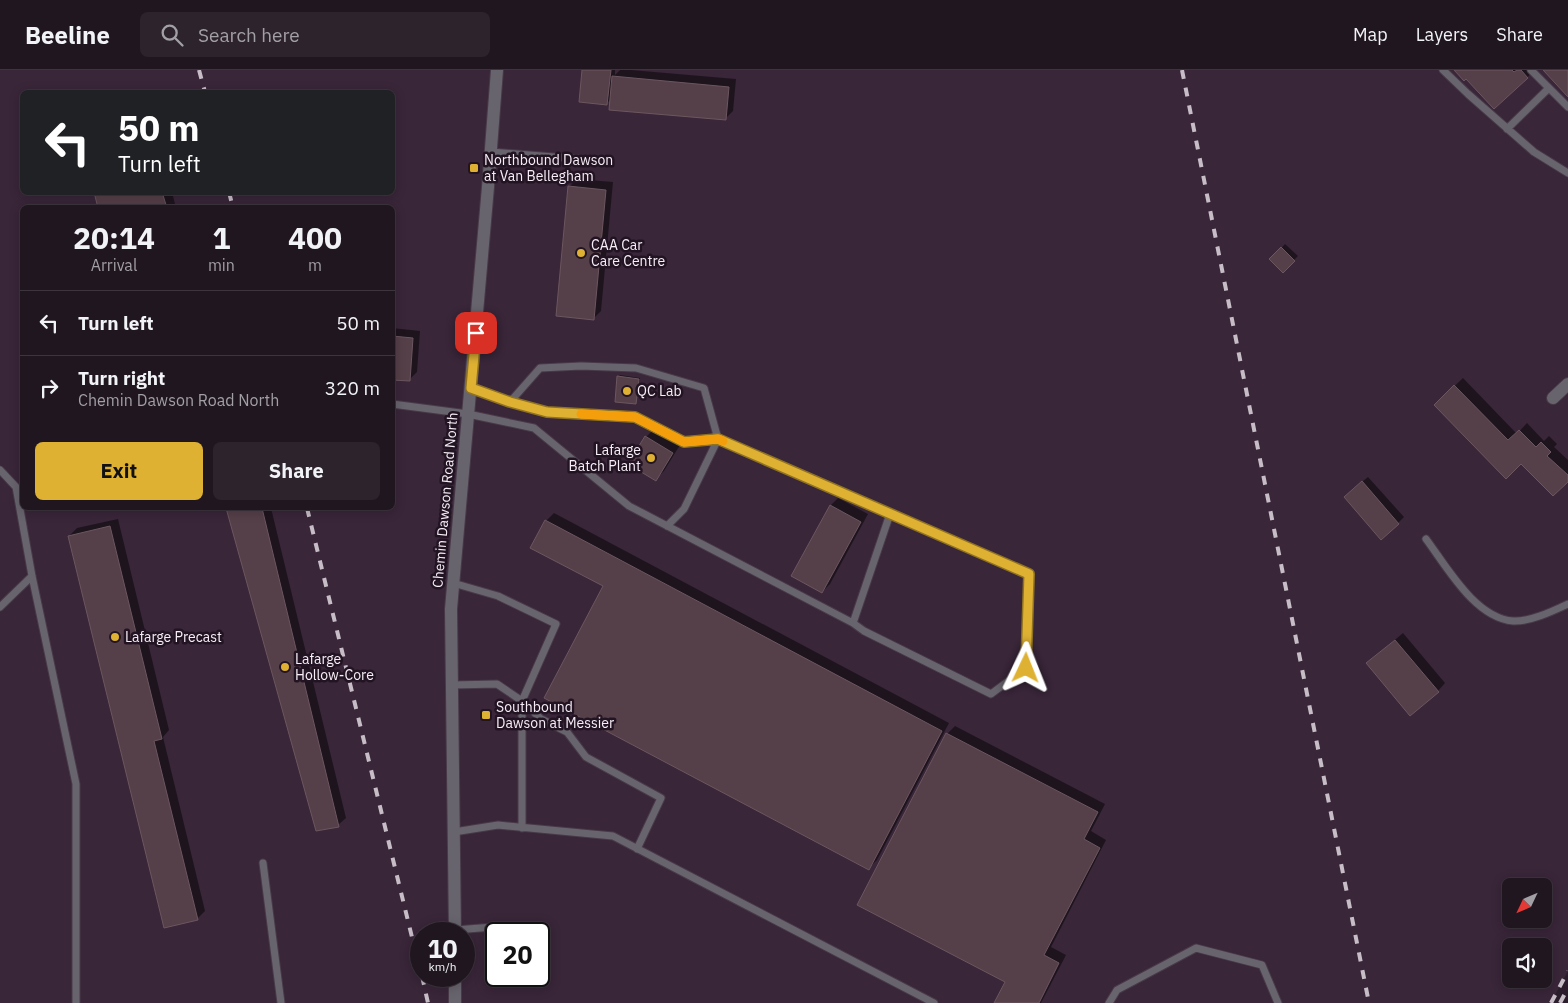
<!DOCTYPE html>
<style>
:root{--surface:#201620;--page:#2d232d;--text:#f1f3f6;--muted:#a29fa5;--line:#3d353e;--accent:#deb133}
body{margin:0;font-family:"IBM Plex Sans",sans-serif;background:var(--page);color:var(--text);height:100vh;display:flex;flex-direction:column;font-size:19px;white-space:nowrap}
*{box-sizing:border-box;margin:0}
p{font-size:16px;color:var(--muted)}
.icon{flex:none;width:28px;height:28px;fill:none;stroke:currentColor;stroke-width:2;stroke-linecap:round;stroke-linejoin:round}
.map{position:relative;flex:1;overflow:hidden}
.side{position:absolute;left:20px;top:135px;width:375px;height:305px;display:flex;flex-direction:column;background:var(--surface);border-radius:8px;box-shadow:0 2px 12px #0003,0 0 0 1px var(--line)}
.side>*{flex:none}
.guide{position:absolute;left:20px;top:20px;width:375px;height:105px;border-radius:8px;box-shadow:0 2px 12px #0003,0 0 0 1px var(--line);background:#202124;color:#fff;overflow:hidden}
.needle{width:32px;rotate:226deg}
.buttons{position:absolute;left:1502px;top:808px;display:grid;gap:10px}
.buttons a{display:grid;place-items:center;width:50px;height:50px;border-radius:8px;background:var(--surface);box-shadow:0 2px 12px #0003,0 0 0 1px var(--line);font-size:25px}
.speed{position:absolute;left:410px;top:852px;display:flex;gap:10px;font-size:25px;font-weight:700;text-align:center}
.speed>*{display:grid;place-content:center;width:65px;height:65px;border-radius:50%;background:var(--surface);box-shadow:0 2px 12px #0003,0 0 0 1px var(--line);line-height:1}
.speed small{font-size:12px;font-weight:400}
.speed .limit{border:2px solid #111;border-radius:8px;background:#fff;color:#111}
.pin{position:absolute;display:grid;place-items:center;width:42px;height:42px;color:#fff;margin:-21px;border-radius:10px;box-shadow:0 2px 8px #0006}
.me{position:absolute;width:55px;margin:-28px;rotate:2deg;stroke-linejoin:round;filter:drop-shadow(0 0 4px #0008)}
.turn{display:flex;align-items:center;gap:18px;height:105px;padding:0 15px;font-size:22px}
.turn .icon{width:65px;height:65px;stroke-width:2.5}
.turn b{display:block;font-size:35px;line-height:42px}
.eta{display:flex;justify-content:space-evenly;align-items:center;height:85px;text-align:center}
.eta b{font-size:30px;font-weight:700;line-height:35px}
.action{display:flex;gap:10px;margin-top:auto;padding:10px 15px}
.action a{flex:1;height:58px;border-radius:8px;background:var(--accent);color:#111;font-size:20px;font-weight:700;line-height:58px;text-align:center}
.action a+a{background:var(--page);color:var(--text)}
ul{padding:0;list-style:none}
li{display:flex;align-items:center;gap:15px;height:65px;padding:0 15px;border-top:1px solid var(--line)}
li div{flex:1}
li b{display:block;font-size:19px}
li em{font-style:normal}
header{display:flex;align-items:center;gap:30px;box-sizing:border-box;height:70px;padding:0 25px;background:var(--surface);border-bottom:1px solid var(--line)}
header strong{font-size:24px}
nav{display:flex;gap:28px;margin-inline-start:auto;font-size:18px}
.search{width:350px;height:45px;background:var(--page);display:flex;align-items:center;gap:12px;box-sizing:border-box;padding:0 18px;border-radius:8px;color:var(--muted);font-size:19px}
.map>svg:first-child{display:block}
.built{fill:#392639;fill-rule:evenodd}
.shadow{fill:#0007}
.building{fill:#553f49;stroke:#6c565f}
.lines{fill:none;stroke-linecap:round;stroke-linejoin:round}
.service-casing{stroke:#483a48;stroke-width:9}
.minor-casing{stroke:#483a48;stroke-width:14}
.service{stroke:#68646e;stroke-width:7}
.minor{stroke:#68646e;stroke-width:12}
.rail{stroke:#c7bdc7;stroke-width:4;stroke-dasharray:9 9;stroke-linecap:butt}
.route-casing{stroke:#907321;stroke-width:12}
.route{stroke:#deb133;stroke-width:9}
.slow{stroke:#f59e0b;stroke-width:9}
.poi-dot{fill:#deb133;stroke:#221422;stroke-width:2}
.labels{text-anchor:middle;stroke-width:5;stroke-linejoin:round;paint-order:stroke}
.poi-label{font-size:14px;fill:#f7eef7;stroke:#221422;text-anchor:start}
.street-label{font-size:14px;fill:#f7eef7;stroke:#221422}
</style>
<header>
<strong>Beeline</strong>
<div class="search"><svg class="icon" aria-label="search" viewBox="0 0 24 24"><circle cx="10" cy="10" r="6"/><path d="M15 15l6 6"/></svg>Search here</div>
<nav><a>Map</a><a>Layers</a><a>Share</a></nav>
</header>
<div class="map">
<svg width="1568" height="933" viewBox="0 0 1568 933">
<rect width="100%" height="100%" fill="#2b1d2b"/>
<path class="built" d="M0,0H1568V901L1551,933H0ZM22,22H392V122H22ZM22,138H392V438H22ZM1511,816H1544V849H1511ZM421,864H464V906H421ZM496,864H539V906H496ZM1511,876H1544V909H1511Z"/>
<path class="shadow" d="M583,0H615V5L620,0H631L736,9L733,41L725,49L611,29L607,33Z
M1456,0H1535L1494,38L1466,7Z
M577,109L613,112L601,241L593,249L569,117Z
M95,122H172L176,138H99Z
M1285,174L1298,186L1283,201L1271,189Z
M392,258L420,261L417,302L409,310L392,308Z
M620,305L640,308L635,333L618,307Z
M1463,308L1517,364L1527,353L1544,371L1549,366L1557,374L1554,377L1568,390V410L1522,392L1435,335Z
M654,359L680,375L664,401L656,409L646,367Z
M1368,407L1404,447L1398,453L1351,421Z
M838,428L868,444L830,514L822,522L831,435Z
M227,438H271L346,748L338,755L317,759Z
M554,443L949,653L877,790L869,798L546,451Z
M118,449L169,660L163,667L205,841L197,849L69,466L77,458Z
M1403,563L1445,613L1438,621L1376,586Z
M955,656L1105,734L1091,761L1106,770L1051,877L1066,885L1041,933H996L1007,912L947,664Z"/>
<path class="building" d="M582,0H611L607,35L579,32Z
M1454,0H1512L1514,2L1517,0H1521L1528,8L1494,39L1466,9L1464,11Z
M1543,0H1568V27Z
M612,6L729,17L726,50L609,40Z
M568,116L606,120L594,250L556,246Z
M94,122H162L167,138H98Z
M1281,177L1295,191L1283,203L1269,189Z
M392,266L413,268L410,311L392,310Z
M617,306L639,309L636,334L615,332Z
M1454,315L1508,370L1519,360L1536,377L1541,372L1551,382L1547,386L1568,405V412L1553,426L1521,394L1506,409L1434,335Z
M645,366L673,383L656,411L628,394Z
M1362,411L1399,454L1381,470L1344,427Z
M830,435L861,452L822,523L791,506Z
M226,438H262L339,757L316,761Z
M545,450L942,661L869,800L544,628L603,516L530,478Z
M110,456L162,669L154,671L198,850L164,858L68,466Z
M1395,570L1439,622L1410,646L1366,593Z
M946,663L1098,742L1084,769L1100,778L1044,885L1059,893L1039,933H994L1005,912L857,835Z"/>
<g class="lines">
<defs>
<path id="service" d="M1443,0L1468,24L1534,82L1568,103
M1531,0L1568,37
M1507,59L1549,18
M491,82L591,90
M510,332L540,298L581,296L636,298L704,318L718,369L684,439L667,456
M392,334L468,344L534,358L629,436L853,553L864,561L991,624L1026,598L1029,504L718,369L684,372L635,347L547,342L510,332L471,318
M0,400L16,417L32,506L76,714V933
M1426,469C1447,497 1475,548 1513,551C1530,552 1553,541 1568,534
M453,513L498,526L556,554L522,631V758
M0,537L32,506
M853,553L890,444
M452,615L497,614L522,631L541,649L567,662L586,687L661,728L637,779
M454,762L498,755L613,766L934,933
M263,793L281,933
M455,860L493,857L507,864
M539,880H540
M1109,933L1117,920L1196,878L1262,895L1278,933"/>
<path id="minor" d="M1553,328L1568,314
M455,864L451,539L488,117L497,0
M455,906V933"/>
</defs>
<use href="#service" class="service-casing"/>
<use href="#minor" class="minor-casing"/>
<use href="#service" class="service"/>
<use href="#minor" class="minor"/>
<path class="rail" d="M199,0L205,22
M1182,0L1369,933
M229,122L233,138
M307,438L421,904
M422,906L428,933
M1551,933L1568,901
M1560,933L1568,918"/>
</g>
<g class="lines">
<defs>
<path id="route" d="M476,263L471,318L510,332L547,342L635,347L684,372L718,369L1029,504L1026,598"/>
</defs>
<use href="#route" class="route-casing"/>
<use href="#route" class="route"/>
<path class="slow" d="M581,344L635,347L684,372L718,369L723,371"/>
</g>
<g class="poi-dot">
<rect x="469" y="93" width="10" height="10" rx="2.5"/>
<circle cx="581" cy="183" r="5"/>
<circle cx="627" cy="321" r="5"/>
<circle cx="651" cy="388" r="5"/>
<circle cx="115" cy="567" r="5"/>
<circle cx="285" cy="597" r="5"/>
<rect x="481" y="640" width="10" height="10" rx="2.5"/>
</g>
<g class="labels">
<g class="poi-label">
<text x="484" y="95">Northbound Dawson<tspan x="484" dy="16">at Van Bellegham</tspan></text>
<text x="591" y="180">CAA Car<tspan x="591" dy="16">Care Centre</tspan></text>
<text x="637" y="326">QC Lab</text>
<text x="641" y="385" text-anchor="end">Lafarge<tspan x="641" dy="16">Batch Plant</tspan></text>
<text x="125" y="572">Lafarge Precast</text>
<text x="295" y="594">Lafarge<tspan x="295" dy="16">Hollow-Core</tspan></text>
<text x="496" y="642">Southbound<tspan x="496" dy="16">Dawson at Messier</tspan></text>
</g>
<g class="street-label">
<text transform="translate(445 430) rotate(-85)" y="5">Chemin Dawson Road North</text>
</g>
</g>
</svg>
<div class="buttons">
<a><svg class="needle" viewBox="-14 -14 28 28"><path d="M0-13l5 13h-10z" fill="#e53935"/><path d="M0 13l5-13h-10z" fill="#a29fa5"/></svg></a>
<a><svg class="icon" aria-label="sound" viewBox="0 0 24 24"><path d="M4 9h4l5-4v14l-5-4H4zM17 9q2 3 0 6"/></svg></a>
</div>
<div class="speed"><div>10<small>km/h</small></div><div class="limit">20</div></div>
<div class="pin" style="left:476px;top:263px;background:#d93025"><svg class="icon" aria-label="arrive" viewBox="0 0 24 24"><path d="M6 21V4h12l-3 4 3 4H6"/></svg></div>
<svg class="me" style="left:1026px;top:598px" viewBox="-20 -20 40 40"><path d="M0-17L14 15 0 8-14 15z" fill="#deb133" stroke="#fff" stroke-width="4"/></svg>
<div class="guide">
<div class="turn"><svg class="icon" aria-label="left" viewBox="0 0 24 24"><path d="M17 20v-9H6M10 6l-5 5 5 5"/></svg><div><b>50 m</b>Turn left</div></div>
</div>
<section class="side">
<div class="eta">
<div><b>20:14</b><p>Arrival</p></div>
<div><b>1</b><p>min</p></div>
<div><b>400</b><p>m</p></div>
</div>
<ul>
<li><svg class="icon" aria-label="left" viewBox="0 0 24 24"><path d="M17 20v-9H6M10 6l-5 5 5 5"/></svg><div><b>Turn left</b></div><em>50 m</em></li>
<li><svg class="icon" aria-label="right" viewBox="0 0 24 24"><path d="M7 20v-9h11M14 6l5 5-5 5"/></svg><div><b>Turn right</b><p>Chemin Dawson Road North</p></div><em>320 m</em></li>
</ul>
<div class="action"><a>Exit</a><a>Share</a></div>
</section>
</div>
